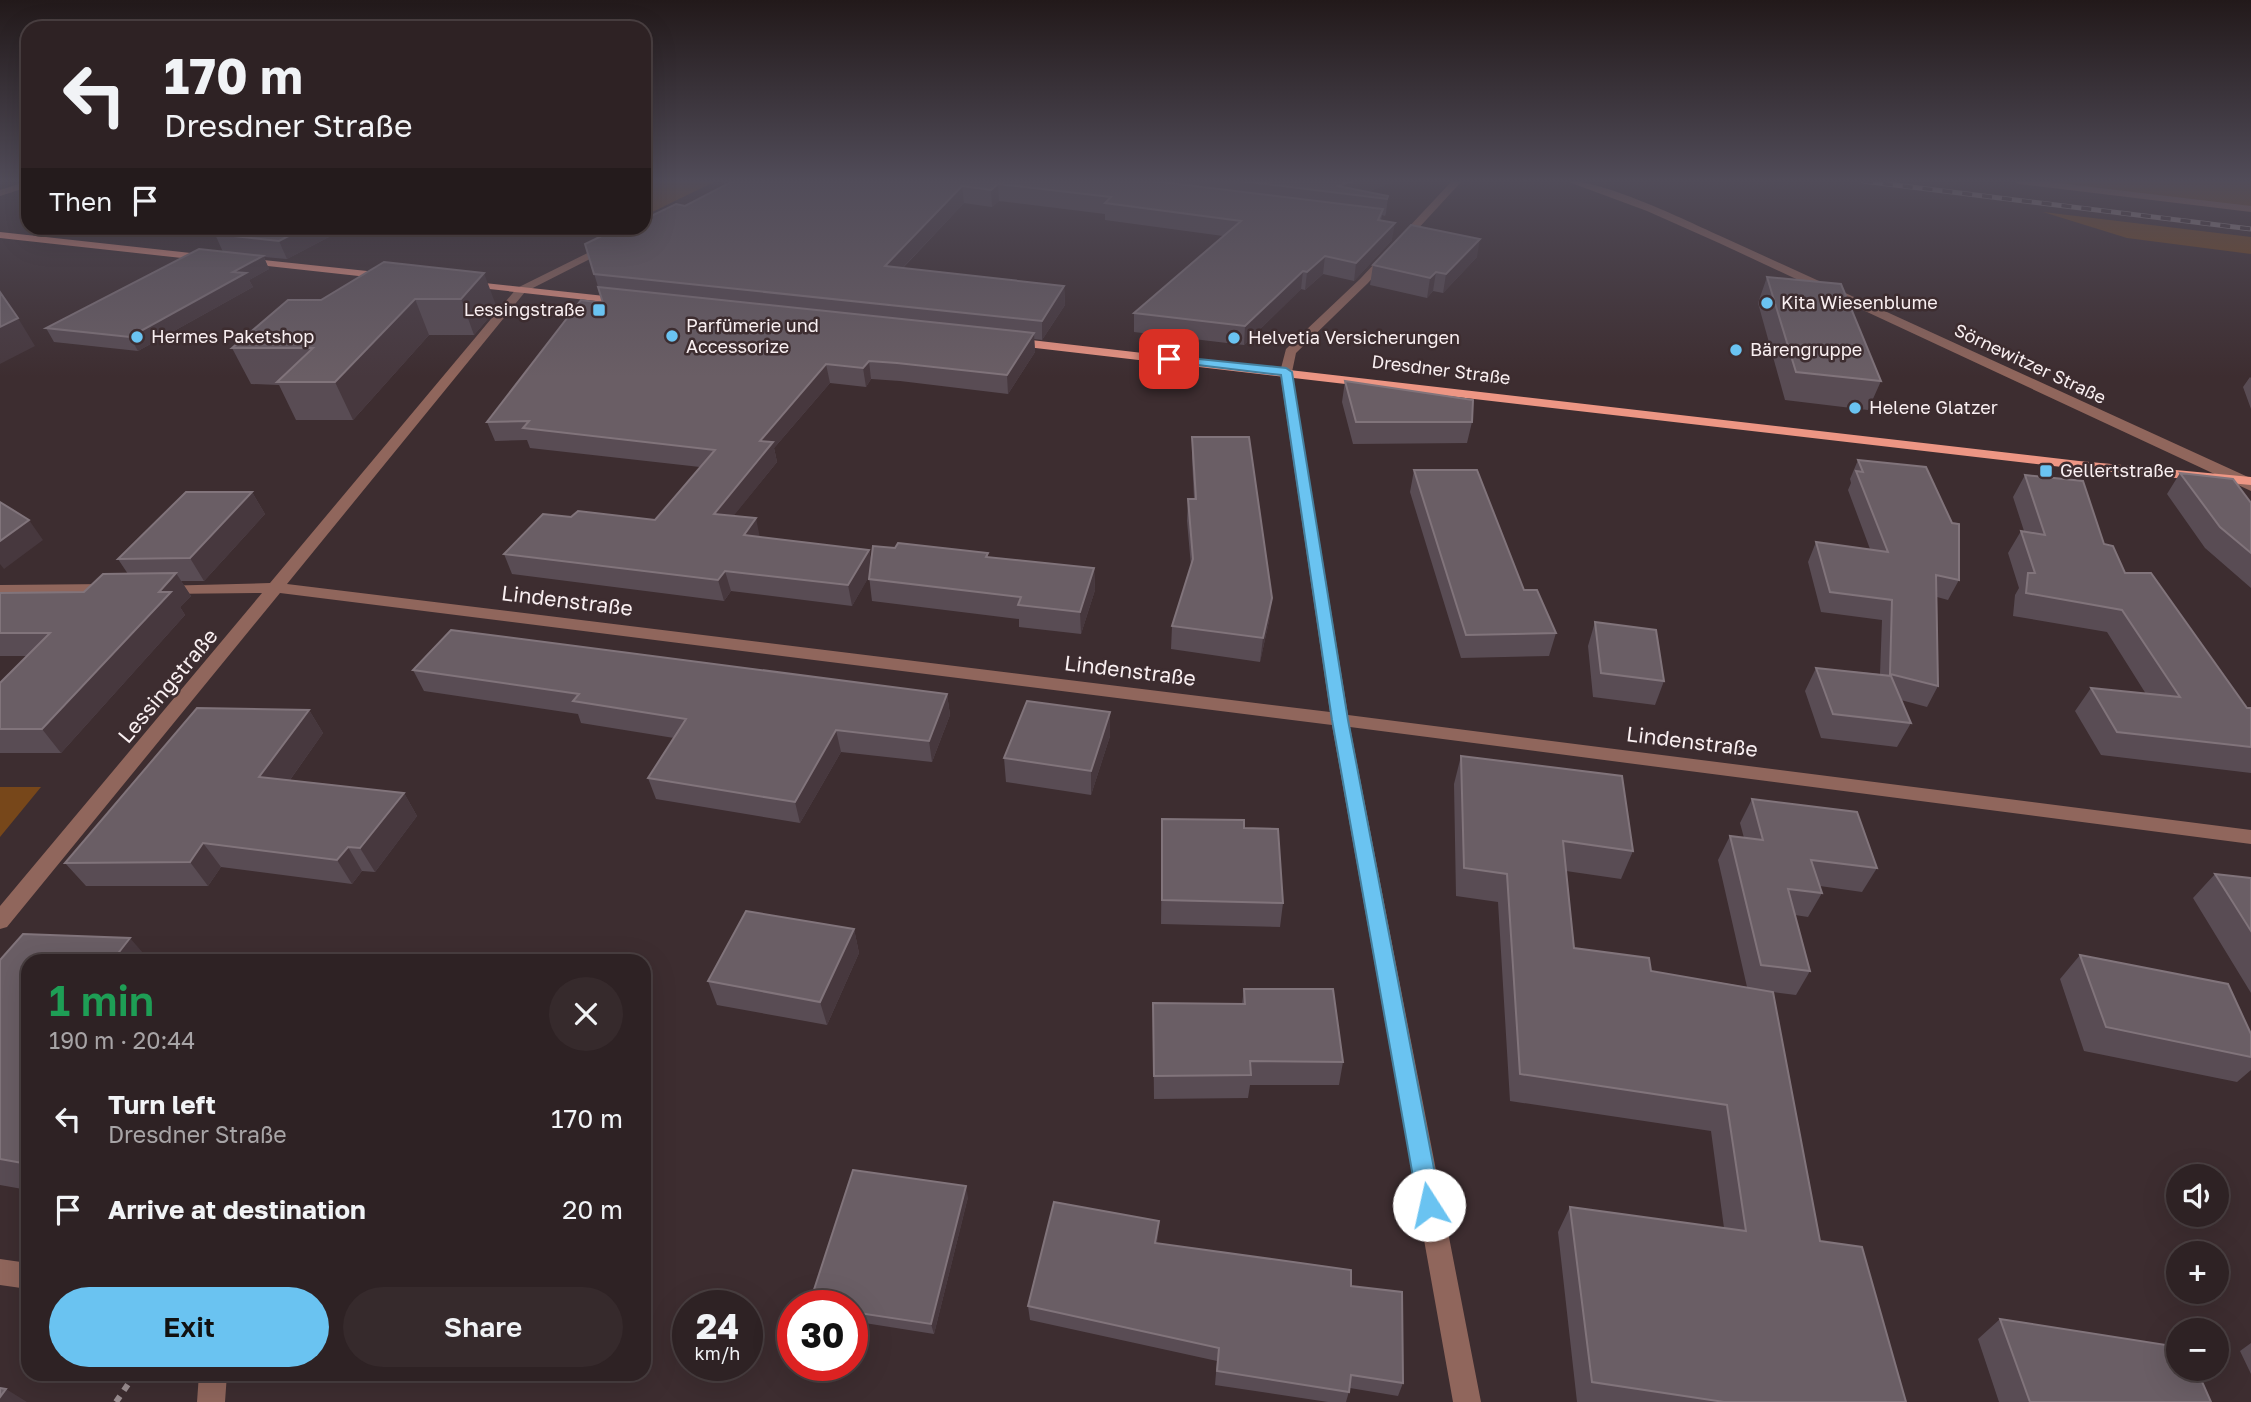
<!DOCTYPE html>
<meta charset="utf-8">
<style>
:root{--surface:#2e2224;--page:#362a2c;--text:#f1f3f6;--muted:#a7a4a6;--line:#493f41;--accent:#6ac3f1}
body{margin:0;font-family:"Golos Text",sans-serif;background:var(--page);color:var(--text);height:100vh;display:flex;flex-direction:column;font-size:26px;white-space:nowrap}
*{box-sizing:border-box;margin:0}
p{font-size:23px;color:var(--muted)}
.icon{flex:none;width:38px;height:38px;fill:none;stroke:currentColor;stroke-width:2;stroke-linecap:round;stroke-linejoin:round}
.map{position:relative;flex:1;overflow:hidden}
.panel{position:absolute;left:21px;top:954px;width:630px;height:427px;display:flex;flex-direction:column;background:var(--surface);border-radius:21px;box-shadow:0 7px 28px #0002,0 0 0 2px var(--line)}
.panel>*{flex:none}
.hud{position:absolute;left:21px;top:21px;width:630px;height:214px;border-radius:21px;box-shadow:0 7px 28px #0002,0 0 0 2px var(--line);background:#2e2224;color:var(--text);overflow:hidden}
.fabs{position:absolute;left:2166px;top:1164px;display:grid;gap:14px}
.fabs a{display:grid;place-items:center;width:63px;height:63px;border-radius:50%;background:var(--surface);box-shadow:0 7px 28px #0002,0 0 0 2px var(--line);font-size:35px}
.speed{position:absolute;left:672px;top:1290px;display:flex;gap:14px;font-size:35px;font-weight:700;text-align:center}
.speed>*{display:grid;place-content:center;width:91px;height:91px;border-radius:50%;background:var(--surface);box-shadow:0 7px 28px #0002,0 0 0 2px var(--line);line-height:1}
.speed small{font-size:18px;font-weight:400}
.speed .limit{border:10px solid #d22;background:#fff;color:#111}
.pin{position:absolute;display:grid;place-items:center;width:60px;height:60px;color:#fff;margin:-30px;border-radius:14px;box-shadow:0 4px 10px #0006}
.me{position:absolute;width:77px;margin:-38px;rotate:350deg;stroke-linejoin:round;filter:drop-shadow(0 0 5px #0008)}
.turn{display:flex;align-items:center;gap:24px;height:147px;padding:0 28px;font-size:32px}
.turn .icon{width:91px;height:91px;stroke-width:2.5}
.turn b{display:block;font-size:49px;line-height:60px}
.then{display:flex;align-items:center;height:66px;padding:0 28px;background:#0003;gap:14px;font-size:26px}
.round{display:grid;place-items:center;flex:none;width:74px;height:74px;border-radius:37px;background:var(--page)}
.headline{display:flex;align-items:center;justify-content:space-between;height:119px;padding:0 28px}
h1{font-size:42px;font-weight:600;line-height:52px;color:#1e9e55}
.cta{display:flex;gap:14px;margin-top:auto;padding:14px 28px}
.cta a{flex:1;height:80px;border-radius:42px;background:var(--accent);color:#111;font-size:28px;font-weight:600;line-height:80px;text-align:center}
.cta a+a{background:var(--page);color:var(--text)}
ul{padding:0;list-style:none}
li{display:flex;align-items:center;gap:21px;height:91px;padding:0 28px}
li div{flex:1}
li b{display:block;font-size:26px}
li em{font-style:normal}
.map>svg:first-child{display:block}
.green{fill:#77471a}
.lines{fill:none;stroke-linecap:round;stroke-linejoin:round}
.path-far1{stroke:#9b8e91;stroke-width:2.5;stroke-dasharray:3.5 3.5;stroke-linecap:butt}
.path{stroke:#9b8e91;stroke-width:6;stroke-dasharray:7 7;stroke-linecap:butt}
.minor{fill:#90665c;fill-rule:evenodd}
.major{fill:#ed9684;fill-rule:evenodd}
.rail-casing{stroke:#a19496;stroke-width:5}
.rail{stroke:#3d2d30;stroke-width:3.5;stroke-dasharray:10;stroke-linecap:butt}
.wall{fill:#594c54}
.shaded-wall{fill:#47383e}
.building{fill:#6a5e65;stroke:#81747b;stroke-width:2}
.route{fill:#6ac3f1;stroke:#457f9d;stroke-width:2}
.poi-dot{fill:#6ac3f1;stroke:#3d2d30;stroke-width:2.5}
.labels{text-anchor:middle;stroke-width:5;stroke-linejoin:round;paint-order:stroke}
.far-poi-label{font-size:18px;fill:#f9eff1;stroke:#3d2d30;text-anchor:start}
.far-street-label{font-size:18px;fill:#f9eff1;stroke:#3d2d30}
.street-label{font-size:21px;fill:#f9eff1;stroke:#3d2d30}
</style>
<div class="map">
<svg width="2251" height="1402" viewBox="0 0 2251 1402">
<rect width="100%" height="100%" fill="#3d2d30"/>
<path class="green" d="M644,181H716L644,216Z
M2030,181H2251V207Z
M2043,212L2251,237V254L2127,238Z
M0,787H41L0,837Z"/>
<g class="lines">
<path class="path-far1" d="M722,181L735,182"/>
<path class="path" d="M116,1402L135,1374"/>
<path class="minor" d="M28,181V187L0,196V190Z
M1452,181H1462L1368,283L1296,353L1292,372L1348,715L2251,830V844L1350,727L1481,1402H1453L1332,725L280,593L7,927L0,929V906L262,593L164,594L156,589L158,586L270,583L517,288L644,225L648,228L647,230L525,292L287,584L1330,712L1280,372L1286,349L1360,279Z
M1566,181C1605,180 1689,222 1727,239L2248,477L2251,480V491L1719,243L1647,211Z
M2014,181H2041L2251,206V212L2019,184Z
M108,584L114,586L116,589L114,592L0,595V585Z
M0,1259L28,1263V1289L0,1285Z
M199,1374H227L225,1402H197Z"/>
<path class="major" d="M0,232L209,255L214,258L209,261L0,238Z
M244,258L386,273L391,276L386,279L240,263L239,261Z
M466,281L623,298L629,301L623,304L462,286V282Z
M1013,338L2079,461L2251,477V485L2079,469L1009,345L1007,342Z"/>
<defs>
<path id="rail" d="M1863,181L2251,229"/>
</defs>
<use href="#rail" class="rail-casing"/>
<use href="#rail" class="rail"/>
</g>
<path class="wall" d="M733,181H1396L1367,192L1388,196L1386,213L1385,216L1382,215L1381,220L1392,240L1354,281L1323,274L1305,290L1301,289L1244,345L1134,332V313L1223,236L1105,220V214L999,201L992,207L964,203L903,268L1064,286L1065,305L1042,340L1034,339L1035,352L1008,394L900,381L871,379L866,387L830,383L774,448L777,462L733,516L760,537L869,550L871,560L895,548L988,553V557L1094,568L1095,590L1081,634L1019,627V619L872,601L869,576L852,606L731,591L724,601L512,574L504,554L571,517L655,520L700,467L530,448L527,440L495,441L487,422L603,303L585,244L647,218L685,206Z
M217,228H346L287,259L264,257L269,269L249,280L253,287L138,351L54,342L46,328L223,252L215,234L219,232Z
M1477,257L1443,293L1433,291L1427,298L1370,285L1373,265Z
M384,262L497,308L474,335H429L353,420H296L279,385L251,384L232,348L321,300Z
M1767,277L1881,381L1868,410L1785,400L1758,303Z
M2250,377L2251,378V409L2243,387Z
M1345,381L1472,422L1467,443L1353,444L1342,402Z
M1192,437L1272,598L1269,621L1260,662L1171,649L1172,626L1191,566L1187,521L1188,499H1194L1192,459Z
M1858,460L1959,580L1948,600L1937,597L1938,686L1927,707L1901,700L1911,723L1897,747L1821,738L1805,691L1816,668L1880,674L1882,620L1821,612L1808,562L1816,542L1870,549L1848,490L1851,483L1850,479Z
M1414,470L1524,590L1556,633L1549,656L1461,658L1410,492Z
M2180,473L2251,503V588L2205,548L2167,494Z
M2025,475L2104,544L2125,573L2247,708H2251V773L2101,755L2075,711L2091,688L2146,694L2107,632L2013,616L2015,595L2019,588L2008,553L2021,531H2024L2013,497Z
M252,492L265,514L204,581H181L191,596L180,607L185,615L61,753H0V682L27,656H0V593L84,592L128,574L118,559Z
M1595,622L1664,681L1655,705L1593,697L1588,646Z
M413,670L947,694L950,715L932,762L841,752L800,823L656,799L648,778L674,738L581,723L578,714L424,691Z
M309,710L323,733L290,780L404,793L417,816L375,872L362,871L352,884L221,867L208,886H86L65,863Z
M1110,712V736L1091,795L1006,782L1004,758Z
M1461,756L1633,851L1621,879L1566,871L1574,948L1651,971L1747,987L1718,860L1730,836L1744,838L1740,823L1752,799L1877,868L1862,892L1820,886L1822,893L1808,917L1795,915L1810,971L1796,995L1773,992L1820,1241L1906,1402H1577L1558,1232L1570,1207L1724,1228L1711,1131L1510,1101L1498,902L1456,896L1454,784Z
M1244,828L1283,903L1280,927L1161,924L1162,842Z
M2215,874L2251,878V993L2193,898Z
M854,929L859,953L827,1025L717,1005L708,981Z
M2080,955L2251,1034V1070L2237,1082L2084,1051L2060,979Z
M0,960L28,961V1190L0,1185Z
M1244,989L1343,1062L1339,1085H1250L1248,1098L1154,1099L1153,1003L1242,1004Z
M968,1197L934,1334L852,1321V1306H809Z
M1159,1221L1157,1243L1351,1286L1403,1383L1398,1396L1350,1388L1346,1402H1328L1215,1385L1217,1361L1030,1320L1028,1306Z
M2000,1319L2211,1402H1999L1978,1339Z
M2251,1343V1374L2240,1351Z"/>
<path class="shaded-wall" d="M1353,181H1396L1358,195L1338,186Z
M998,184L999,201L992,207L991,190Z
M962,186L964,203L887,284L885,266Z
M1395,223L1392,240L1354,281L1356,263Z
M304,228H346L287,259L279,241Z
M1480,239L1477,257L1443,293L1446,274Z
M263,256L269,269L249,280L253,287L138,351L130,337L233,272Z
M1325,256L1323,274L1305,290L1307,272Z
M1303,271L1301,289L1244,345L1245,326Z
M1436,272L1433,291L1427,298L1430,278Z
M484,273L497,308L474,335L461,299Z
M1064,286L1065,305L1042,340V321Z
M415,299L429,335L353,420L335,382Z
M18,318L35,346L0,364V327Z
M1034,333L1035,352L1008,394L1007,375Z
M869,361L871,379L866,387L863,368Z
M826,364L830,383L774,448L777,462L719,534L714,514L760,441Z
M252,492L265,514L204,581L190,558Z
M756,518L760,538L744,535Z
M29,520L43,540L4,569L0,564V541Z
M869,550L873,570L852,606L848,585Z
M1094,568L1095,590L1081,634L1080,612Z
M725,571L731,591L724,601L718,580Z
M176,573L191,596L180,607L185,615L61,753L42,729L159,592Z
M1272,598L1269,621L1260,662L1263,638Z
M947,694L950,715L932,762L929,741Z
M309,710L323,733L275,801L259,777Z
M1110,712V736L1091,795V771Z
M836,730L841,752L800,823L795,802Z
M404,793L417,816L375,872L360,848Z
M203,843L221,867L208,886L190,862Z
M348,847L362,871L352,884L337,860Z
M854,929L859,953L827,1025L820,1002Z
M130,938L150,961H112Z
M966,1186L968,1197L934,1334L931,1324Z
M1159,1221L1158,1236L1154,1257L1155,1243Z
M6,1389L27,1402H0V1397Z"/>
<path class="building" d="M733,181H1153L1383,209L1378,220L1395,223L1356,263L1325,256L1307,272L1303,271L1245,326L1134,313L1241,221L1105,203L1111,197L998,184L991,190L962,186L885,266L1064,286L1042,321L594,274L585,244L618,228H644V218H647L676,204L685,206Z
M1241,181H1353L1338,186L1388,196L1387,199Z
M1411,225L1480,239L1446,274L1436,272L1430,278L1373,265Z
M228,228H304L279,241L215,234Z
M199,249L263,256L233,272L246,273L130,337L46,328Z
M384,262L484,273L461,299H415L335,382H277L313,348H232L288,300H321Z
M1767,277L1841,284L1881,381L1796,372Z
M598,287L1034,333L1007,375L897,363L869,361L863,368L826,364L760,441L773,442L714,514L756,518L744,535L869,550L848,585L725,571L718,580L504,554L543,514L571,517L578,511L655,520L715,450L523,428L529,421L487,422L581,300L603,303Z
M0,292L18,318L0,327Z
M1345,381L1473,400L1472,422H1356Z
M1192,437H1249L1272,598L1263,638L1172,626L1193,559L1188,499H1196Z
M1858,460L1926,467L1952,523L1959,524V580L1936,575L1938,686L1890,674L1892,600L1830,592L1816,542L1888,552L1856,471L1863,472Z
M1414,470H1477L1524,590H1537L1556,633L1466,635Z
M2180,473L2233,479L2251,503V553L2220,527Z
M2025,475L2083,481L2104,544L2113,546L2125,573H2151L2247,708H2251V747L2117,732L2091,688L2180,697L2122,610L2026,593L2028,573H2035L2021,531L2045,535Z
M186,492H252L190,558L118,559Z
M0,502L29,520L0,541Z
M898,543L988,553L986,557L1094,568L1080,612L1018,605L1021,597L869,579L873,546L895,548Z
M176,573L159,592H171L42,729H0V683L50,633H0V593L84,592L103,574Z
M1595,622L1656,630L1664,681L1601,673Z
M451,630L947,694L929,741L836,730L795,802L648,778L686,719L573,701L579,694L413,670Z
M1816,668L1891,676L1911,723L1833,714Z
M1027,701L1110,712L1091,771L1004,758Z
M197,708L309,710L259,777L404,793L360,848L348,847L337,860L203,843L190,862L65,863Z
M1461,756L1622,776L1633,851L1563,841L1574,948L1649,958L1651,971L1773,992L1820,1241L1862,1247L1906,1402H1724L1592,1382L1570,1207L1746,1231L1727,1105L1520,1074L1507,874L1464,868Z
M1752,799L1857,812L1877,868L1811,860L1822,893L1788,889L1810,971L1761,965L1730,836L1763,840Z
M1162,819L1244,820V828L1278,829L1283,903L1162,900Z
M2215,874L2251,878V931Z
M746,911L854,929L820,1002L708,981Z
M23,934L130,938L112,961H28V1164L0,1159V960Z
M2080,955L2228,984L2251,1034V1057L2106,1027Z
M1244,989H1333L1343,1062L1250,1061L1251,1075L1154,1076L1153,1003L1245,1004Z
M853,1170L966,1186L931,1324L852,1312V1306L809,1305Z
M1054,1202L1159,1221L1155,1243L1351,1270V1286L1402,1292L1403,1383L1351,1375L1349,1392L1217,1371L1219,1348L1028,1306Z
M2000,1319L2179,1347V1368H2196L2211,1402H2030Z
M0,1388L6,1389L0,1397Z"/>
<linearGradient id="sky" x2="0" y2="1"><stop stop-color="#22191a"/><stop offset="0.48" stop-color="#514c59"/><stop offset="1" stop-color="#514c59" stop-opacity="0"/></linearGradient>
<rect width="2251" height="377" fill="url(#sky)"/>
<path class="route" d="M1169,356L1286,368L1292,372L1348,720L1441,1205L1437,1212L1429,1216L1421,1212L1418,1205L1332,720L1281,375L1165,361V357Z"/>
<g class="poi-dot">
<circle cx="1767" cy="303" r="7"/>
<rect x="592" y="303" width="14" height="14" rx="3.5"/>
<circle cx="672" cy="336" r="7"/>
<circle cx="137" cy="337" r="7"/>
<circle cx="1234" cy="338" r="7"/>
<circle cx="1736" cy="350" r="7"/>
<circle cx="1855" cy="408" r="7"/>
<rect x="2039" y="464" width="14" height="14" rx="3.5"/>
</g>
<g class="labels">
<g class="far-poi-label">
<text x="1781" y="309">Kita Wiesenblume</text>
<text x="585" y="316" text-anchor="end">Lessingstraße</text>
<text x="686" y="332">Parfümerie und<tspan x="686" dy="21">Accessorize</tspan></text>
<text x="151" y="343">Hermes Paketshop</text>
<text x="1248" y="344">Helvetia Versicherungen</text>
<text x="1750" y="356">Bärengruppe</text>
<text x="1869" y="414">Helene Glatzer</text>
<text x="2060" y="477">Gellertstraße</text>
</g>
<g class="far-street-label">
<text transform="translate(2030 364) rotate(25)" y="6">Sörnewitzer Straße</text>
<text transform="translate(1441 370) rotate(7)" y="6">Dresdner Straße</text>
</g>
<g class="street-label">
<text transform="translate(567 601) rotate(7)" y="7">Lindenstraße</text>
<text transform="translate(1130 671) rotate(7)" y="7">Lindenstraße</text>
<text transform="translate(168 686) rotate(-50)" y="7">Lessingstraße</text>
<text transform="translate(1692 742) rotate(7)" y="7">Lindenstraße</text>
</g>
</g>
</svg>
<div class="fabs">
<a><svg class="icon" aria-label="sound" viewBox="0 0 24 24"><path d="M4 9h4l5-4v14l-5-4H4zM17 9q2 3 0 6"/></svg></a>
<a>+</a>
<a>−</a>
</div>
<div class="speed"><div>24<small>km/h</small></div><div class="limit">30</div></div>
<div class="pin" style="left:1169px;top:359px;background:#d93025"><svg class="icon" aria-label="arrive" viewBox="0 0 24 24"><path d="M6 21V4h12l-3 4 3 4H6"/></svg></div>
<svg class="me" style="left:1429px;top:1205px" viewBox="-20 -20 40 40"><circle r="19" fill="#fff"/><path d="M0-13L10 11 0 6-10 11z" fill="#6ac3f1"/></svg>
<div class="hud">
<div class="turn"><svg class="icon" aria-label="left" viewBox="0 0 24 24"><path d="M17 20v-9H6M10 6l-5 5 5 5"/></svg><div><b>170 m</b>Dresdner Straße</div></div>
<div class="then">Then<svg class="icon" aria-label="arrive" viewBox="0 0 24 24"><path d="M6 21V4h12l-3 4 3 4H6"/></svg></div>
</div>
<section class="panel">
<div class="headline"><div><h1>1 min</h1><p>190 m · 20:44</p></div><a class="round"><svg class="icon" aria-label="close" viewBox="0 0 24 24"><path d="M6 6l12 12M18 6L6 18"/></svg></a></div>
<ul>
<li><svg class="icon" aria-label="left" viewBox="0 0 24 24"><path d="M17 20v-9H6M10 6l-5 5 5 5"/></svg><div><b>Turn left</b><p>Dresdner Straße</p></div><em>170 m</em></li>
<li><svg class="icon" aria-label="arrive" viewBox="0 0 24 24"><path d="M6 21V4h12l-3 4 3 4H6"/></svg><div><b>Arrive at destination</b></div><em>20 m</em></li>
</ul>
<div class="cta"><a>Exit</a><a>Share</a></div>
</section>
</div>
